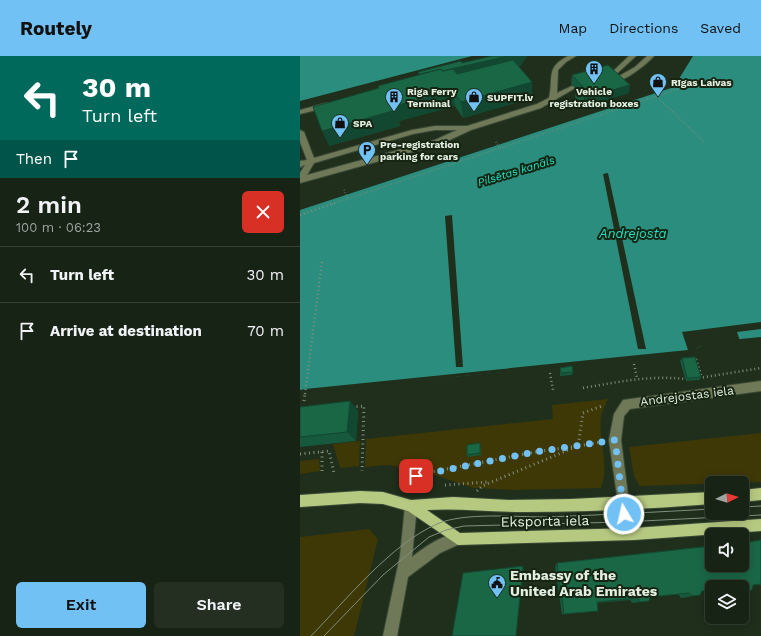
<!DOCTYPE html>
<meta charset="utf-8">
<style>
:root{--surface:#172315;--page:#242f22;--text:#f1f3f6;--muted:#9ea4a0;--line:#364034;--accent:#71c1f5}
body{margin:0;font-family:"Work Sans",sans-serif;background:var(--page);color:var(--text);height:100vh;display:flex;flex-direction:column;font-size:15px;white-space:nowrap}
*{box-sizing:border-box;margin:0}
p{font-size:13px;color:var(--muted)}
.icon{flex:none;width:22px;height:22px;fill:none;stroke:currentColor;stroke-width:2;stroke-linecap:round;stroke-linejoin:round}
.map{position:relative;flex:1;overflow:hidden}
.sheet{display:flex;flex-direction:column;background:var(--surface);width:300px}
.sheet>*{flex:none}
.hud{background:#00695c;color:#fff;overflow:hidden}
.needle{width:26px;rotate:85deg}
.controls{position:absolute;left:405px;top:420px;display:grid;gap:8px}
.controls a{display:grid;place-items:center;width:44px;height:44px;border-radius:6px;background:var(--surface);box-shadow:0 2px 10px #0003,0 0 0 1px var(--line);font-size:20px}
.pin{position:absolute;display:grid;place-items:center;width:34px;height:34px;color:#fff;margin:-17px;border-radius:8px;box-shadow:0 2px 6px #0006}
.me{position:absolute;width:44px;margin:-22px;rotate:351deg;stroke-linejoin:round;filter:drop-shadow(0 0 3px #0008)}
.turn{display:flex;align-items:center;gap:14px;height:84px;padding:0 16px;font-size:18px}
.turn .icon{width:52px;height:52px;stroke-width:2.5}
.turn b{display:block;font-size:28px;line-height:34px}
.then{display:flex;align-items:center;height:38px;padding:0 16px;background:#0003;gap:8px;font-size:15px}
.round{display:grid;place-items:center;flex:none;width:42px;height:42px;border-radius:6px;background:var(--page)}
.headline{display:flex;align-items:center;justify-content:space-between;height:68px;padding:0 16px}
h1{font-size:24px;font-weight:600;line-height:30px}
.primary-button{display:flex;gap:8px;margin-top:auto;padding:8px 16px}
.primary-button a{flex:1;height:46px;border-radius:6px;background:var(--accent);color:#111;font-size:16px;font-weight:600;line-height:46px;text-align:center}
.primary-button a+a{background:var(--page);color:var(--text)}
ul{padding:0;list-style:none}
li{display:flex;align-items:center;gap:12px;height:56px;padding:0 16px;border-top:1px solid var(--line)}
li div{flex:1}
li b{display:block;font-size:15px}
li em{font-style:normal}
header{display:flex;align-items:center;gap:24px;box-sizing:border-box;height:56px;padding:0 20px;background:var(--accent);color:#111}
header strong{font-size:19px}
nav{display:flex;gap:22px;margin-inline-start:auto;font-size:14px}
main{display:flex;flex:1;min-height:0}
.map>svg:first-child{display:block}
.green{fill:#3e3807}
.water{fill:#2b8d7d}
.pier{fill:#1f2f1c}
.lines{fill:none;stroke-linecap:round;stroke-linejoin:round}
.minor-casing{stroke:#3b4a38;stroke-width:2}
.major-casing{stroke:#3b4a38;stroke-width:2}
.path-far2{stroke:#828f7f;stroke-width:2;stroke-dasharray:0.5 2;stroke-linecap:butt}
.path-far1{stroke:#828f7f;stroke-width:2.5;stroke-dasharray:1 3;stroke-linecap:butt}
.path{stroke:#828f7f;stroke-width:3;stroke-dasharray:1 3.5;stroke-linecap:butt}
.minor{fill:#707957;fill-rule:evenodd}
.major{fill:#b6c980;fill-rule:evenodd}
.tram{stroke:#818e7e;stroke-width:1}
.wall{fill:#16593c}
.shaded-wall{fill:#124831}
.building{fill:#1a6746;stroke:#124831}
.route{stroke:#71c1f5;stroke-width:7;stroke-dasharray:0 12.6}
.labels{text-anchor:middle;stroke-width:4;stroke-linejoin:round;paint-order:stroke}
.far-poi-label{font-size:10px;font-weight:bold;fill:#e4efe2;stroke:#152512;text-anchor:start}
.far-water-label{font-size:11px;font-style:italic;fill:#1ce2c7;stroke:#152512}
.street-label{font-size:12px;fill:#e4efe2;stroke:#152512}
.water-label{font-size:13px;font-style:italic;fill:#1ce2c7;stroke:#152512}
.near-street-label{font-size:14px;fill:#e4efe2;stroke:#152512}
.near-poi-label{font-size:14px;font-weight:bold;fill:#e4efe2;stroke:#152512;text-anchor:start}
</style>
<header>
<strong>Routely</strong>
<nav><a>Map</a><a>Directions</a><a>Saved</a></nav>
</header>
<main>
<section class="sheet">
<div class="hud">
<div class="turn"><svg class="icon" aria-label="left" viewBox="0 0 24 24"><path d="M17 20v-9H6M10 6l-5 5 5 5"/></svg><div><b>30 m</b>Turn left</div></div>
<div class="then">Then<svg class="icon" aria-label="arrive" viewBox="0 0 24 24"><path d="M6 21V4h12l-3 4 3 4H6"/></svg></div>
</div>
<div class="headline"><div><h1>2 min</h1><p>100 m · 06:23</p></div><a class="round" style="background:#d93025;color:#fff"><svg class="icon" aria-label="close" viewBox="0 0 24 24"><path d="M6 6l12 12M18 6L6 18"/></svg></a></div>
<ul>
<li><svg class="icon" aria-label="left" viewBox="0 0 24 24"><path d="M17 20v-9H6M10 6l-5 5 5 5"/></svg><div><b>Turn left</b></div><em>30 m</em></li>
<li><svg class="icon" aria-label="arrive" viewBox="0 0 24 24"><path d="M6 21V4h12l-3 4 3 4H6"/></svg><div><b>Arrive at destination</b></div><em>70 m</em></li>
</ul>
<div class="primary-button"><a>Exit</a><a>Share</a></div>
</section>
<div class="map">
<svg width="461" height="580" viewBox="0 0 461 580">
<rect width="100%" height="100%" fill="#1f2f1c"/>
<path class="green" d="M308,343C306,348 302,355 301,361C298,383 310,411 301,432L216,434L173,432L121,414L87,409L65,411L66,383L253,363L252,349Z
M461,377V426L340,430L334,420L329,391Z
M60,385L59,410L40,412L33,388Z
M19,403L20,415L0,418V405Z
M69,473L78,483L54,580H0V481Z"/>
<path class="water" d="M0,0H172L0,45Z
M393,0H461V281L410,286L385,298L0,336V154L374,31Z"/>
<path class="pier" d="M308,117L346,293H338L303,118Z
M152,159L163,311H156L145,160Z
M461,266V273L437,276L440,285L410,288L399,291L386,300L164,320L0,338V334L5,333L388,294L382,276Z"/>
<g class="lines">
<defs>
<path id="minor" d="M268,0H276L266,6L258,14L257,37L272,30L277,31L241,52L171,74L141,88L0,127V117L5,109L0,111V105L7,104L0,86V74L4,76L14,102L112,74L135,70H167L237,48L249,42C254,21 245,12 268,0ZM135,74H157L135,84L7,119L14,107L113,78Z
M329,0H336L312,22H308V20Z
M347,0H354C347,8 322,28 312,26V24L335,11Z
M26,47H28V51L0,58V54Z
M461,325V335L330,353L324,360L321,384L333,478L331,482L327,484L323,482L309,384L314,358L323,344Z
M111,444L115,446L117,450L112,501C122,493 149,473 162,479L164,483L162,487L140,497L108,521L97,580H83L100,500L105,450L107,446Z"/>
<path id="major" d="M461,432V444L442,446V434Z
M60,435L83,436L111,444L153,441L209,444L271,443L412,436V448C349,453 287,456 224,456C191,456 159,452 127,454L160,477L334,472L461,463V475L334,484L158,489L108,455L83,448L60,447L0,451V439Z"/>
</defs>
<use href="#minor" class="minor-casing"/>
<use href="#major" class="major-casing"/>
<path class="path-far2" d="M354,35L359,39
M356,40L404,86
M196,86L200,92
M44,134L48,143
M32,148L381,32"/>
<path class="path-far1" d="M0,159L35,147
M396,303L402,322
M334,308L337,322
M250,317L253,334
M399,322L461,312
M283,332C318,326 350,319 385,323
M5,338L22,205"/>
<path class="path" d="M4,345L5,337
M52,351L64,350L62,415
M22,396V418
M0,398L29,395L34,417
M116,419L235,396L278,390L283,357L302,350
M145,429L188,426
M177,435L182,430L278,390L301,386"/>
<use href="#minor" class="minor"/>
<use href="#major" class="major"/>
<path class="tram" d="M442,451L461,450
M11,580C46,544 91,488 137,468C164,456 216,461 246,461C301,459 357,456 412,453
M24,580L83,519L129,481L146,474L164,470L323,466L461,459"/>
</g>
<path class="wall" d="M192,0H227L221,9L219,10L232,42L163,62L155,50L99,65L100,70L29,90L79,32L78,30L119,19L118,16Z
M272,19L329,37L283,51L275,42L276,33L271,28Z
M382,302L401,321L399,324L386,325L380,305Z
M260,312L273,316L272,319L260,320Z
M50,345L58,355L56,385L0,391V351Z
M180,387L181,399L168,401L167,399Z
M461,484V529H453L452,534L442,535V531H412V534L402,535L400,539L381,542L378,538L350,541L349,545L332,547L330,544L297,547L264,558L262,559L255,511L257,507Z"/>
<path class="shaded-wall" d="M208,0H227L221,9L129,31L126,19Z
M232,26V42L163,62L161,46Z
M330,29L329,37L283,51L284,42Z
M153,35L155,50L99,65L100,70L29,90L22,75L94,50Z
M50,345L58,355L56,385L47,376Z
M223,510L224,513L216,580Z"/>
<path class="building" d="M192,0H208L142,15L141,13L120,18L118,16L161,5L162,7Z
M213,4L232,26L161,46L153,35L94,50L96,54L22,75L13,51L79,32L78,30L141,13L143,15L153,13L157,18Z
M308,9L330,29L284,42L276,33L283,31L272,19Z
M395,301L401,321L387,322L382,302Z
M272,310L273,316L261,317L260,312Z
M50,345L47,376L0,381V351Z
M180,387V397L167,399V389Z
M461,484V528L453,529L452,534H444L442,531L441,530L412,531V534L402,535L400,539L392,540L389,537L350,541L349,545L340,546L338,542L297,546L298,555L264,558L257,507L412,490V509H442V487Z
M223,510L216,580H152L163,517Z"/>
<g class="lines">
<path class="route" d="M116,420L235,396L315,384L324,458"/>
</g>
<defs>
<symbol id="building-pin" viewBox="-11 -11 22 30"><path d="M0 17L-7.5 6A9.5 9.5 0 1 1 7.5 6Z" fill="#71c1f5" stroke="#152512"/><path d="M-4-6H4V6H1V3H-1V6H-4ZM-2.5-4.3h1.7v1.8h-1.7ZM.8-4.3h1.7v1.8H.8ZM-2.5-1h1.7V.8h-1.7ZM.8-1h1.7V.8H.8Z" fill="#111"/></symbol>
<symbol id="shop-pin" viewBox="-11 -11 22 30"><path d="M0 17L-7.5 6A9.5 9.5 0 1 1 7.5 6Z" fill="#71c1f5" stroke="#152512"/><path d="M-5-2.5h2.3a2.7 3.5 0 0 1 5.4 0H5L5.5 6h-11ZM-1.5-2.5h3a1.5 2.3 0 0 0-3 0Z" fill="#111"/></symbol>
<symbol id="parking-pin" viewBox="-11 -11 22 30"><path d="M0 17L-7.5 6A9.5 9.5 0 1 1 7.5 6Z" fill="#71c1f5" stroke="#152512"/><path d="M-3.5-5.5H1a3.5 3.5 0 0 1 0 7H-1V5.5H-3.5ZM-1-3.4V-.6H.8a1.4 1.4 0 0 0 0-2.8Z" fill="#111"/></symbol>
<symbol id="civic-pin" viewBox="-11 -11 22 30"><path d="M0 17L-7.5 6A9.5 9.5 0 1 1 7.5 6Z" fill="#71c1f5" stroke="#152512"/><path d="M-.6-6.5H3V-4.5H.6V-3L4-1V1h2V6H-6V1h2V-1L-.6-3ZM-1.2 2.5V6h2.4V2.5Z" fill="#111"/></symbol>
</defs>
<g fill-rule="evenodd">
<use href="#building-pin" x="284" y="3" width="20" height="27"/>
<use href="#shop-pin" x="348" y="16" width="20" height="27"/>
<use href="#building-pin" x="84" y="31" width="20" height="27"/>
<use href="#shop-pin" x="164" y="31" width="20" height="27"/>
<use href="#shop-pin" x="30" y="57" width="20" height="27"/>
<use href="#parking-pin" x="57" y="84" width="20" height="27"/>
<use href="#civic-pin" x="187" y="517" width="20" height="27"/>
</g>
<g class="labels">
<g class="far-poi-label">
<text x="371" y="30">Rīgas Laivas</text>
<text x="107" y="39">Riga Ferry<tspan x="107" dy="12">Terminal</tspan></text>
<text x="294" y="39" text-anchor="middle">Vehicle<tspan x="294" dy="12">registration boxes</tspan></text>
<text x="187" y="45">SUPFIT.lv</text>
<text x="53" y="71">SPA</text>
<text x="80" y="92">Pre-registration<tspan x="80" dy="12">parking for cars</tspan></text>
</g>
<g class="far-water-label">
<text transform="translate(216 115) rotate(-17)" y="4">Pilsētas kanāls</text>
</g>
<g class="street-label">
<text transform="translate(387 340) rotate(-7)" y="4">Andrejostas iela</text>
</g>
<g class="water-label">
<text x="333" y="182">Andrejosta</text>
</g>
<g class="near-street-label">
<text transform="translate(245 465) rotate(-1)" y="5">Eksporta iela</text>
</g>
<g class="near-poi-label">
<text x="210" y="524">Embassy of the<tspan x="210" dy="16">United Arab Emirates</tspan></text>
</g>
</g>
</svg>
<div class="controls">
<a><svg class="needle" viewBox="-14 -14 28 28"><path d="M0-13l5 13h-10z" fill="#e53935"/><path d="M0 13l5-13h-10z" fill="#9ea4a0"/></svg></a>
<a><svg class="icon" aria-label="sound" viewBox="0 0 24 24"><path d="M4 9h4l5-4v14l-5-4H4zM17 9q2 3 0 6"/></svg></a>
<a><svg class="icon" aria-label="layers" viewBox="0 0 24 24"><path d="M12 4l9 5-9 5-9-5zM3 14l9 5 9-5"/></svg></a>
</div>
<div class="pin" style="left:116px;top:420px;background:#d93025"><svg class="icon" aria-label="arrive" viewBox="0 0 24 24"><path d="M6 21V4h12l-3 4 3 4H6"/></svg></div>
<svg class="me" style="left:324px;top:458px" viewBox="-20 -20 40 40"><circle r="17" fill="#71c1f5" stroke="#fff" stroke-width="3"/><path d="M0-11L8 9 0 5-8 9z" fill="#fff"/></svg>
</div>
</main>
